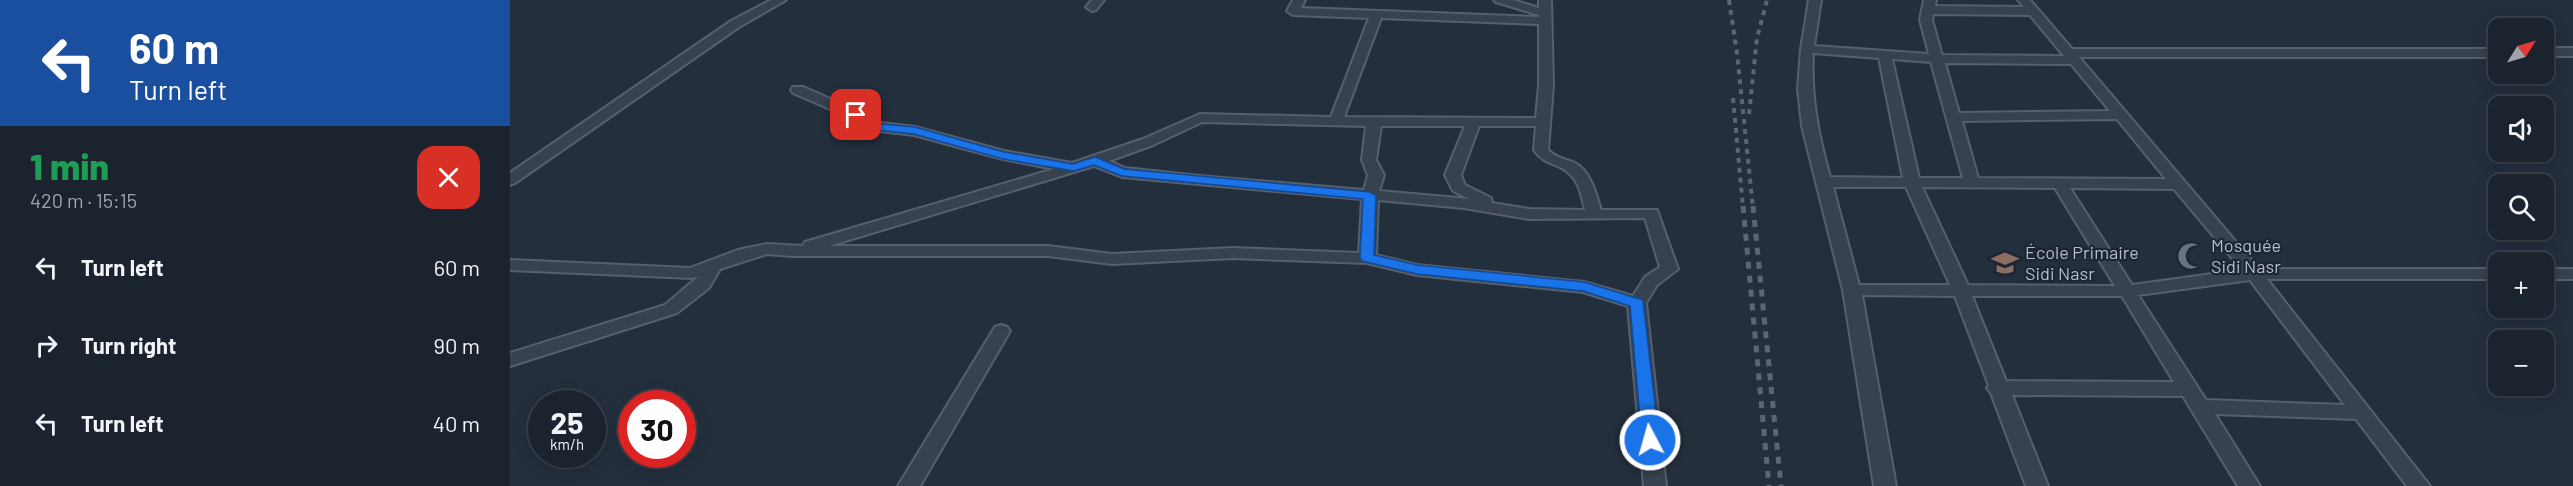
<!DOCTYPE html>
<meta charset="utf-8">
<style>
:root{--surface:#1b232e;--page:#242b36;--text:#f1f3f6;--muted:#a0a4aa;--line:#39404a}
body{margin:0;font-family:Barlow,sans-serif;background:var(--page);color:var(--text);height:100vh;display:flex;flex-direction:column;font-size:22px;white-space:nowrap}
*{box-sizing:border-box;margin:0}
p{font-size:20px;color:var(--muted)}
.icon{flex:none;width:33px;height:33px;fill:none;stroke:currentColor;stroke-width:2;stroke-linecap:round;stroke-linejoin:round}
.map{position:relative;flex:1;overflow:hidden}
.panel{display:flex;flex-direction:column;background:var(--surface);width:510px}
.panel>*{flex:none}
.hud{background:#1a4fa0;color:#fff;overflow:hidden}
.needle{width:39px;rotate:53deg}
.buttons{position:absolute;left:1978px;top:18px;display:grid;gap:12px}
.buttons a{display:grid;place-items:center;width:66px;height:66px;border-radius:12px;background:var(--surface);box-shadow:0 3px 15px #0003,0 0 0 2px var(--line);font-size:30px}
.speed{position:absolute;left:18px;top:390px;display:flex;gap:12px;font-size:30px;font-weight:700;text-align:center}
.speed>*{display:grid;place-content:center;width:78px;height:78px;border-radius:50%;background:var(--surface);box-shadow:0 3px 15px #0003,0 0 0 2px var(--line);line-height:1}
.speed small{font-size:15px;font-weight:400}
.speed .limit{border:9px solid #d22;background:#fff;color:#111}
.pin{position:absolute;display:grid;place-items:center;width:51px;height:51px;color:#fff;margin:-26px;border-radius:12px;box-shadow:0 3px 9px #0006}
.me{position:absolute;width:66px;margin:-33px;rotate:354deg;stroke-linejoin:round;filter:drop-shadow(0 0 4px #0008)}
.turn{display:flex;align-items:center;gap:21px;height:126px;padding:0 30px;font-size:27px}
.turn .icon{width:78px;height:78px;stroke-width:2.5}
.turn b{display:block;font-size:42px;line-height:51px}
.round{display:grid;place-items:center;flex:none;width:63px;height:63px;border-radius:18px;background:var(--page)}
.overview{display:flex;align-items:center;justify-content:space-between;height:102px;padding:0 30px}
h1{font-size:36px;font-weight:800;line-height:45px;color:#1e9e55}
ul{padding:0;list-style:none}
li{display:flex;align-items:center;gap:18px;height:78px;padding:0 30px}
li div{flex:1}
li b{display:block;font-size:22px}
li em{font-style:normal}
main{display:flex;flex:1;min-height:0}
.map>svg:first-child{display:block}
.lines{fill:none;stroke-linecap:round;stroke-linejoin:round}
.minor-casing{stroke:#565f6c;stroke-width:4}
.minor{fill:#38414e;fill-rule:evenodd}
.rail-far1{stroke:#5a6575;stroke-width:4;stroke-dasharray:5 5;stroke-linecap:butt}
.rail{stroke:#5a6575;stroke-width:5;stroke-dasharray:7 7;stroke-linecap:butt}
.route{fill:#1a73e8;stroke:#114b97;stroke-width:1.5}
.labels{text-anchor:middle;stroke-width:4.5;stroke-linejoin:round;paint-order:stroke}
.poi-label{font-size:18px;fill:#b4bcc9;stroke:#1d2633;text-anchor:start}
</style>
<main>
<section class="panel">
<div class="hud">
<div class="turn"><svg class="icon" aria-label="left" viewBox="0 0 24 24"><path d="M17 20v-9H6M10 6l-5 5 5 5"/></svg><div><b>60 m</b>Turn left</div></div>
</div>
<div class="overview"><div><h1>1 min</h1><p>420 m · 15:15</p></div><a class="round" style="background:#d93025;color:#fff"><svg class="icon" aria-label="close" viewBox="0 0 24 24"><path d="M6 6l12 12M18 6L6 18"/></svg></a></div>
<ul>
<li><svg class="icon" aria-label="left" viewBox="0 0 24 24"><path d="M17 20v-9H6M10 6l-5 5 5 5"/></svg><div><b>Turn left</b></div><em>60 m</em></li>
<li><svg class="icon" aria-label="right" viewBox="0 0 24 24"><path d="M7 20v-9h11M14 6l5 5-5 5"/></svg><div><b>Turn right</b></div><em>90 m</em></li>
<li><svg class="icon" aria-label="left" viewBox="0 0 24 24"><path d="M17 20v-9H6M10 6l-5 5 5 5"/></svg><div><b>Turn left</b></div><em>40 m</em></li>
</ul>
</section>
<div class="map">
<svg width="2063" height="486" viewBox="0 0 2063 486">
<rect width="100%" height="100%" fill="#242f3e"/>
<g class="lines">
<defs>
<path id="minor" d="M261,0H276L229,27L5,183L0,185V173L221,21Z
M582,0H594L586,10L582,11L576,7Z
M783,0H795L791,8L1029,17V15L986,2L984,0H1003L1029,8V0H1041L1043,85L1038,150C1046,158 1055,159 1065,163C1081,172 1086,194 1091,210H1147L1168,269L1147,285L1136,303L1156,486H1134L1118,306L1073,292L907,275L857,263L723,258L602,264L538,256H283L257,254L210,269L199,288L167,313L0,366V353L155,305L189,276L182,278L0,270V260L180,268L228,250L257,244L293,246L295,242L544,169L493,159L404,135L353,129L341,118L283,93L281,90L283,87H293L351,112L362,122L405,127L494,151L562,163L633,139L690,114L821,117L859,18L783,15L777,11ZM871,18L1029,24V85L1026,118L834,117ZM692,122L856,126L852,160L858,175L854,190L690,176L615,168L599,161L643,145ZM871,126H955L935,175L943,191L959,199L869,191L874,175L866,160ZM969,126H1026L1024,150C1035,166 1048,162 1060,174C1069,182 1072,198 1075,210L1019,209L982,203L981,198L955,185L951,175ZM584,166L612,177L852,199L849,253L723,248L602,254L538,246H319ZM868,200L954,208L1019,219L1135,218L1150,267L1135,277L1123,296L1074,282L907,265L866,255Z
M1299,0H1311L1304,46L1419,54L1410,20L1414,0H1426L1425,6L1514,7L1508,0H1520L1562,49H1989V57H1569L1749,269H1989V279H1757L1920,486H1897L1846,419L1705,414L1750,486H1728L1673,396L1502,395L1538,486H1516L1481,393L1477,388L1479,386L1445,296L1352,295L1386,486H1364L1333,290L1292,126L1288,89L1291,49ZM1423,14L1520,15L1554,56L1432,55L1422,20ZM1303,53L1369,58L1393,178L1320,177C1308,133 1301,99 1303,53ZM1382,59L1421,62L1453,178H1409ZM1435,63L1561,64L1600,111L1449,113ZM1607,119L1656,179L1468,178L1452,121ZM1323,187H1396L1440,285H1349ZM1412,187L1545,188L1605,286L1458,285ZM1560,188L1664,189L1732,270L1622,285ZM1740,280L1835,405L1696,400L1628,295ZM1462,296H1612L1664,382L1496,381Z
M2034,48H2063V56H2034Z
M2034,269H2063V279H2034Z
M491,325L497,327L500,331L410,486H388L485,327Z"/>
</defs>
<use href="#minor" class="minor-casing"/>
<use href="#minor" class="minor"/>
<path class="rail-far1" d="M1219,0L1227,53L1243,208
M1223,98L1233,208
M1239,114L1247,38L1257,0"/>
<path class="rail" d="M1233,206L1259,486
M1243,206L1271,486"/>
</g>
<path class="route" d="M346,111L361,123L405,127L494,152L563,164L585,157L614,169L860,192L866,196L864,255L907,265L1074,282L1133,300L1149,440L1146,444H1134L1132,440L1120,306L1073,291L907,274L852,261L850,258L853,199L612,176L584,165L564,171L493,159L404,134L358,129L354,128L341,115Z"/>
<defs>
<symbol id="mosque-bare" viewBox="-9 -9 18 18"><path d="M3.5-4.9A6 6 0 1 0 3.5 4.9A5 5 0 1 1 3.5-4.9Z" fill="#6b7280" stroke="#1d2633" stroke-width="2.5" paint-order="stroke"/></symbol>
<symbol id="school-bare" viewBox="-9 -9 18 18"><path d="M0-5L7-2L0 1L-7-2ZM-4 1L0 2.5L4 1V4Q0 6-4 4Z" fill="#8d6e63" stroke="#1d2633" stroke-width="2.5" paint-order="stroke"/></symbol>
</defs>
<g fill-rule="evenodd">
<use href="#mosque-bare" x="1662" y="237" width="38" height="38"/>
<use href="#school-bare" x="1476" y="244" width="38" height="38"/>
</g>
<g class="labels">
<g class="poi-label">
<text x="1701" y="252">Mosquée<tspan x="1701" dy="21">Sidi Nasr</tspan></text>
<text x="1515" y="259">École Primaire<tspan x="1515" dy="21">Sidi Nasr</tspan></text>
</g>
</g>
</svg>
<div class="buttons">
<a><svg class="needle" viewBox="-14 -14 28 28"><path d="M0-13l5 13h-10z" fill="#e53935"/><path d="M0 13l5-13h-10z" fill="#a0a4aa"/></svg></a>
<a><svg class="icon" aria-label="sound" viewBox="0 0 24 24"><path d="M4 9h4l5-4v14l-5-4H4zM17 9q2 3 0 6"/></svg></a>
<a><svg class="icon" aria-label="search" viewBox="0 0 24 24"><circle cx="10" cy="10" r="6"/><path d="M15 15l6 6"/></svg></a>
<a>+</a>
<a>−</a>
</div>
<div class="speed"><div>25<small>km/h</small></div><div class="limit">30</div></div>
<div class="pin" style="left:346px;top:115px;background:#d93025"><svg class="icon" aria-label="arrive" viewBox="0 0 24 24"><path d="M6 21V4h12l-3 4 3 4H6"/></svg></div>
<svg class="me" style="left:1140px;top:440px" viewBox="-20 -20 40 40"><circle r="17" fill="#1a73e8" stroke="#fff" stroke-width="3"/><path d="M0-11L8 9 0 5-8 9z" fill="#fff"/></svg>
</div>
</main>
